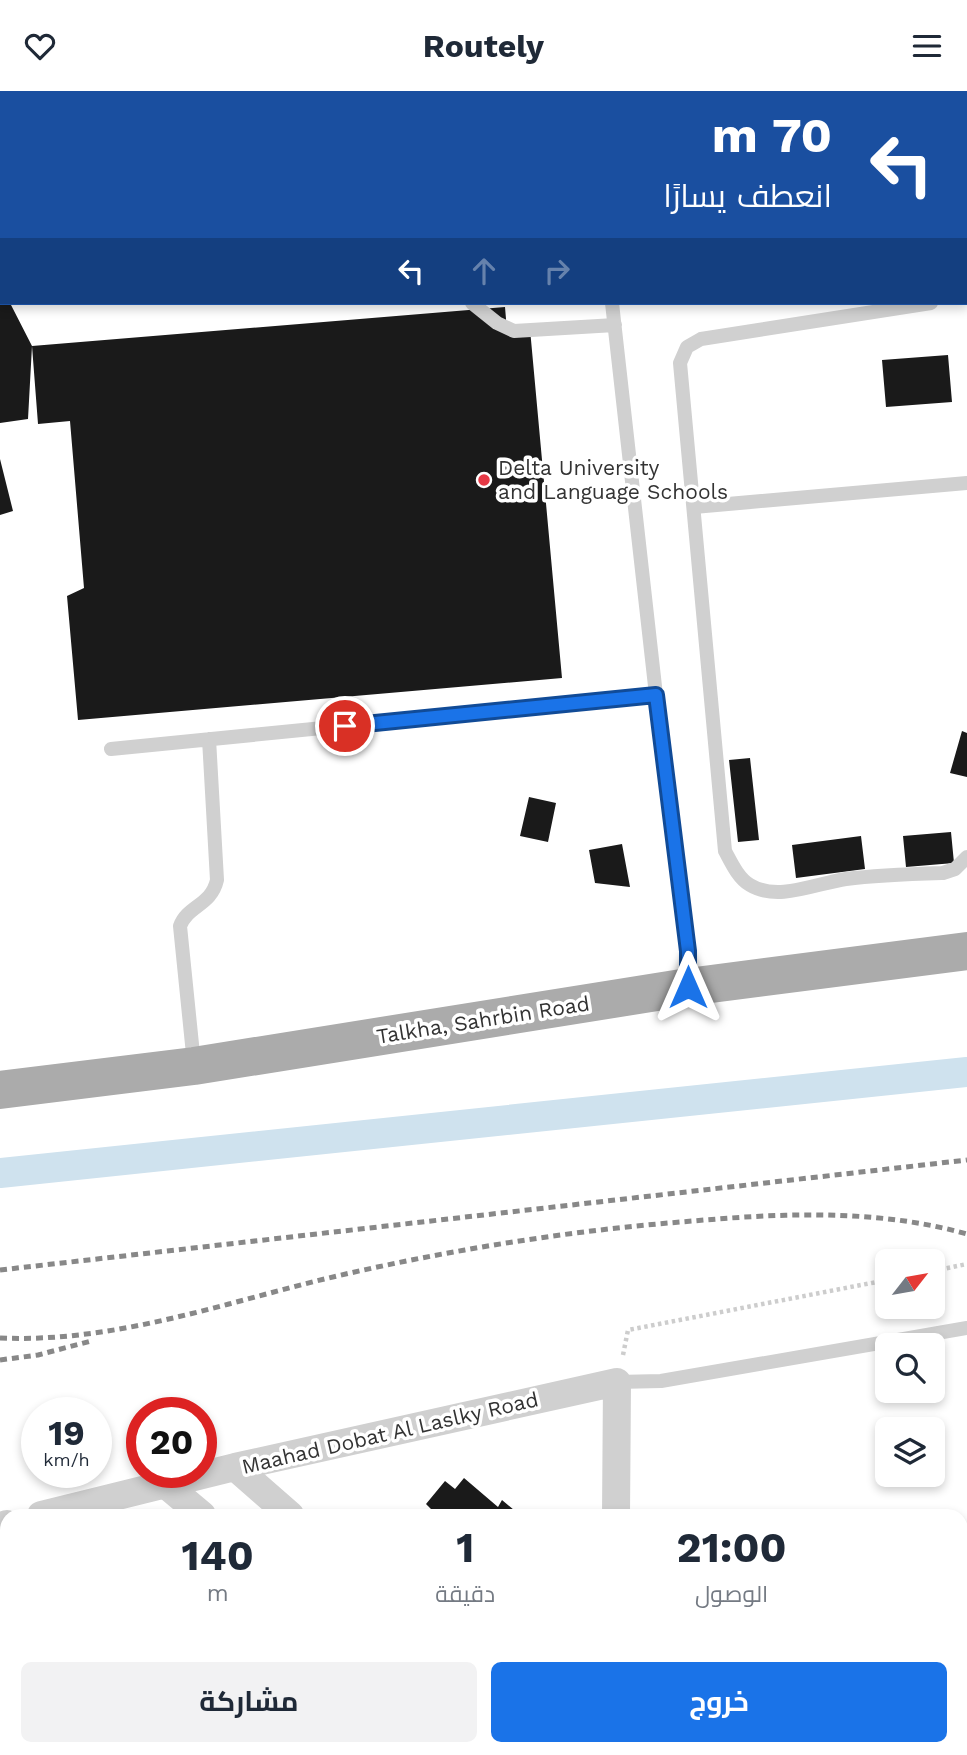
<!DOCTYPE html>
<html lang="ar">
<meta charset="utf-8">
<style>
:root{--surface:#fff;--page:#f2f2f3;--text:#1f2937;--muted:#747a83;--accent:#1a73e8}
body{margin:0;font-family:"Work Sans",Cairo,sans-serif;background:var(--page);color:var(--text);direction:rtl;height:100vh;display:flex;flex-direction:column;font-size:26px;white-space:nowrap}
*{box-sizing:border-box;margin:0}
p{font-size:23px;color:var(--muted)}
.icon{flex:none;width:38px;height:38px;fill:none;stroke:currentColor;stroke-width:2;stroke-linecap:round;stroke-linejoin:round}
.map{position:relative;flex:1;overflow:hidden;direction:ltr}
.details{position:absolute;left:0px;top:1418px;width:968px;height:247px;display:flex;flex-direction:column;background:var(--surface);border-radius:21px 21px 0 0;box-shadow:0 4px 10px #0003;direction:rtl}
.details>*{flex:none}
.hud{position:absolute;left:0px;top:0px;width:968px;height:214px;box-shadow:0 4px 10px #0003;direction:rtl;background:#1a4fa0;color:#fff;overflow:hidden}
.needle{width:46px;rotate:59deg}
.buttons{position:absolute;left:875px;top:1158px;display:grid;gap:14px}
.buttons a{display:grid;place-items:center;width:70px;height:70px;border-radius:10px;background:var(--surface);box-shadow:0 4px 10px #0003;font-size:35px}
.speed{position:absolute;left:21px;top:1306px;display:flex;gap:14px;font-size:35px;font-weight:700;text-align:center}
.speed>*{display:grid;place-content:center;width:91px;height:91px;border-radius:50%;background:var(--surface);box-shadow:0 4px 10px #0003;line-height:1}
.speed small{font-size:18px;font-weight:400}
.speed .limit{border:10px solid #d22;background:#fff;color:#111}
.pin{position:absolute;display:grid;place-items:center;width:60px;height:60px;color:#fff;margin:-30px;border:4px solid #fff;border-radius:50%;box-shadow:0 2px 7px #0007}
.me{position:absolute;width:77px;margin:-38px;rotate:0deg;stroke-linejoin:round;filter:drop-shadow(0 0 5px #0008)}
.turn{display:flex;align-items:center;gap:24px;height:147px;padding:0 21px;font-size:32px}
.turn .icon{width:91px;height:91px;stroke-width:2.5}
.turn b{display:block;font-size:49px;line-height:60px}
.lanes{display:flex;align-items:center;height:66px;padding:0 21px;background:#0003;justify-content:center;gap:35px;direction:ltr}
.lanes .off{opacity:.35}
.eta{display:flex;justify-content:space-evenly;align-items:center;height:119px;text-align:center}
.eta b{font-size:42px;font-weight:700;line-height:49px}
.action{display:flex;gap:14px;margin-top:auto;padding:14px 21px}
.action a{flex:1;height:80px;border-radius:10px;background:var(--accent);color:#fff;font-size:28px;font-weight:700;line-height:80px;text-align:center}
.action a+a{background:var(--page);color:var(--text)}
header{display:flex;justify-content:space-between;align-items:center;height:91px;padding:0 21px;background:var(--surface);font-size:32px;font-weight:700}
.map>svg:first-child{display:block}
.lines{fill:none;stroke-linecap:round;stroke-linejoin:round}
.canal{stroke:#cfe2ee;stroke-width:30}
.building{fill:#1a1a1a}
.path{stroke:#cdcdcd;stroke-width:4.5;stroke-dasharray:3.5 3.5;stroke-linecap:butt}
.service{stroke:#d0d0d0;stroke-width:14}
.minor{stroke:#d0d0d0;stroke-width:28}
.primary{stroke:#ababab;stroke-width:38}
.rail{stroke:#888;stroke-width:5;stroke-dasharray:7 5;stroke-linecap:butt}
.route-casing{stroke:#114b97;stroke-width:18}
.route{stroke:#1a73e8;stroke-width:12}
.poi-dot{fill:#e63946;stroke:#fff;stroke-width:2.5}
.labels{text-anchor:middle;stroke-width:7;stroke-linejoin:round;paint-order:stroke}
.poi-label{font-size:21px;fill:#333;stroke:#fff;text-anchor:start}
.street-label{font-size:21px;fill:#333;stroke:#fff}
</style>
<header><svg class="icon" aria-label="menu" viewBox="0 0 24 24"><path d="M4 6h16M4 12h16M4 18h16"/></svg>Routely<svg class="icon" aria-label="heart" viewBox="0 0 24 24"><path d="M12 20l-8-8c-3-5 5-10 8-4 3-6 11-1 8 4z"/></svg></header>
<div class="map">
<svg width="967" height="1664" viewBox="0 0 967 1664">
<rect width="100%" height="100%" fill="#fff"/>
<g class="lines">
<path class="canal" d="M0,1082L967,981"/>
</g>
<path class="building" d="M0,212H10L32,255L28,328L0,332Z
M505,216L507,240L530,238L562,587L78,629L67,505L84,497L70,330L38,333L32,255Z
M948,264L952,311L886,316L882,269Z
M0,368L13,420L0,424Z
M962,640L967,642V686L950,682Z
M750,667L759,749L738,751L729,669Z
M529,706L556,712L548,751L520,745Z
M951,741L954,772L906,776L903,745Z
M861,745L865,778L796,787L792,754Z
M622,753L630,796L595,792L589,759Z
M464,1387L498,1416L502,1409L520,1424H429L433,1420L426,1413L445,1390L455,1398Z
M179,1657H313L316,1660L313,1664H173Z"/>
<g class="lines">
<path class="path" d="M933,1180L967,1173
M623,1264L628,1239L887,1189"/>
<path class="service" d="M35,0L36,2
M262,0V2
M940,0L946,2
M868,2V0
M966,206H967
M472,212L497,232L514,240L615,234
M612,212L656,604L688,860V895
M931,212L701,248L687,256L680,272L725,760C731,771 738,787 750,794C778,811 817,792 846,788C878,784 911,783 943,782L955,778L967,766
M694,416L967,392
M111,658L656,604
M194,973L180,835C188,814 211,815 217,789L209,648
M617,1291L661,1290L967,1237"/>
<path class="minor" d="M235,1376L290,1424
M165,1393L202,1424
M41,1424L235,1376L617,1291L616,1424
M0,1435L7,1433
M472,1657L480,1664
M554,1657L561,1664
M338,1664L344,1657
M394,1664L400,1657
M615,1664V1657"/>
<path class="primary" d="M0,999L194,975L688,896L967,860"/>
<path class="rail" d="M0,1179L967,1069
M0,1247C116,1252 226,1211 337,1185C454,1158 574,1139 693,1130C784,1122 878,1118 967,1143
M0,1269L38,1264L91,1250"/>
</g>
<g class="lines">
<defs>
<path id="route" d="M345,635L656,604L688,860V896"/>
</defs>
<use href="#route" class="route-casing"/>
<use href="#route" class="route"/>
</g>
<circle class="poi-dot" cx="484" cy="389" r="7"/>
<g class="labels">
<g class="poi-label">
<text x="498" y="384">Delta University<tspan x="498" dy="24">and Language Schools</tspan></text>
</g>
<g class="street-label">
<text transform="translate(483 929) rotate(-9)" y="7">Talkha, Sahrbin Road</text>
<text transform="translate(390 1342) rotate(-13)" y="7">Maahad Dobat Al Laslky Road</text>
</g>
</g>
</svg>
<div class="buttons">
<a><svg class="needle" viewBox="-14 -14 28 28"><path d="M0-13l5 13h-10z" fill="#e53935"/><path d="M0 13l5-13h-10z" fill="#747a83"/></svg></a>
<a><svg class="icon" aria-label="search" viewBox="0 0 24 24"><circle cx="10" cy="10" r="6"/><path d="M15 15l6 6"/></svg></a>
<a><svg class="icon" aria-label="layers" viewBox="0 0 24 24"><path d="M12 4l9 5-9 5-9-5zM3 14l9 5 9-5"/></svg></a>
</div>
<div class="speed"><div>19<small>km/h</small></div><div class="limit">20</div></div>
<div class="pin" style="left:345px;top:635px;background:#d93025"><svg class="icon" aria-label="arrive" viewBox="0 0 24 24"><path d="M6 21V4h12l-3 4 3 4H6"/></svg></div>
<svg class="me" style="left:688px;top:896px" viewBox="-20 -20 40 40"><path d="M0-17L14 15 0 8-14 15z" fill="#1a73e8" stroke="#fff" stroke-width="4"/></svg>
<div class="hud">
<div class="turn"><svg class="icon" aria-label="left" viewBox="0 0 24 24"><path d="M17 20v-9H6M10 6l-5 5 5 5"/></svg><div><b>70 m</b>انعطف يسارًا</div></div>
<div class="lanes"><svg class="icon" aria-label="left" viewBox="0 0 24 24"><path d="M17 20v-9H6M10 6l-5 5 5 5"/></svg><svg class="icon off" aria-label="ahead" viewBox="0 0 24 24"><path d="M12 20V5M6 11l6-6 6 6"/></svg><svg class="icon off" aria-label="right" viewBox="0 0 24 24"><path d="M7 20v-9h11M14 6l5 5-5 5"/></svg></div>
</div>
<section class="details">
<div class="eta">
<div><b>21:00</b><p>الوصول</p></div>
<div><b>1</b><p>دقيقة</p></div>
<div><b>140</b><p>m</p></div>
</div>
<div class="action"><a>خروج</a><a>مشاركة</a></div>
</section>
</div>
